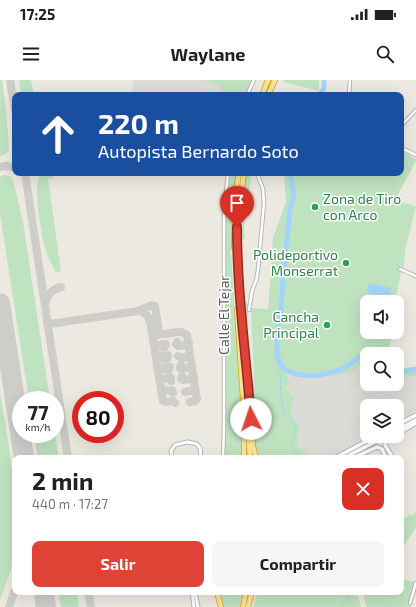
<!DOCTYPE html>
<html lang="es">
<meta charset="utf-8">
<style>
:root{--surface:#fff;--page:#f6f6f6;--text:#202124;--muted:#757577;--accent:#de4335}
body{margin:0;font-family:"Exo 2",sans-serif;background:var(--page);color:var(--text);height:100vh;display:flex;flex-direction:column;font-size:15px;white-space:nowrap}
*{box-sizing:border-box;margin:0}
p{font-size:13px;color:var(--muted)}
.icon{flex:none;width:22px;height:22px;fill:none;stroke:currentColor;stroke-width:2;stroke-linecap:round;stroke-linejoin:round}
.map{position:relative;flex:1;overflow:hidden}
.drawer{position:absolute;left:12px;top:375px;width:392px;height:140px;display:flex;flex-direction:column;background:var(--surface);border-radius:8px;box-shadow:0 4px 16px #0002}
.drawer>*{flex:none}
.hud{position:absolute;left:12px;top:12px;width:392px;height:84px;border-radius:8px;box-shadow:0 4px 16px #0002;background:#1a4fa0;color:#fff;overflow:hidden}
.tools{position:absolute;left:360px;top:215px;display:grid;gap:8px}
.tools a{display:grid;place-items:center;width:44px;height:44px;border-radius:8px;background:var(--surface);box-shadow:0 4px 16px #0002;font-size:20px}
.speed{position:absolute;left:12px;top:311px;display:flex;gap:8px;font-size:20px;font-weight:700;text-align:center}
.speed>*{display:grid;place-content:center;width:52px;height:52px;border-radius:50%;background:var(--surface);box-shadow:0 4px 16px #0002;line-height:1}
.speed small{font-size:10px;font-weight:400}
.speed .limit{border:6px solid #d22;background:#fff;color:#111}
.pin{position:absolute;display:grid;place-items:center;width:34px;height:34px;color:#fff;margin:-41px -17px;border-radius:50% 50% 50% 0;rotate:-45deg;box-shadow:0 0 4px #0007}
.pin .icon{rotate:45deg}
.me{position:absolute;width:44px;margin:-22px;rotate:356deg;stroke-linejoin:round;filter:drop-shadow(0 0 3px #0008)}
.turn{display:flex;align-items:center;gap:14px;height:84px;padding:0 20px;font-size:18px}
.turn .icon{width:52px;height:52px;stroke-width:2.5}
.turn b{display:block;font-size:28px;line-height:34px}
.round{display:grid;place-items:center;flex:none;width:42px;height:42px;border-radius:8px;background:var(--page)}
.head{display:flex;align-items:center;justify-content:space-between;height:68px;padding:0 20px}
h1{font-size:24px;font-weight:700;line-height:30px}
.cta{display:flex;gap:8px;margin-top:auto;padding:8px 20px}
.cta a{flex:1;height:46px;border-radius:8px;background:var(--accent);color:#fff;font-size:16px;font-weight:700;line-height:46px;text-align:center}
.cta a+a{background:var(--page);color:var(--text)}
.status{display:flex;justify-content:space-between;align-items:center;height:28px;padding:0 20px;background:var(--surface);direction:ltr}
.status svg{height:11px;fill:currentColor}
header{display:flex;justify-content:space-between;align-items:center;height:52px;padding:0 20px;background:var(--surface);font-size:18px;font-weight:700}
.map>svg:first-child{display:block}
.industrial{fill:#dddbd6}
.green{fill:#bfe2bf}
.water{fill:#a4d4f9}
.lines{fill:none;stroke-linecap:round;stroke-linejoin:round}
.stream{stroke:#a4d4f9;stroke-width:1}
.river{stroke:#a4d4f9;stroke-width:5}
.taxiway{stroke:#cecdc9;stroke-width:8}
.runway{stroke:#cecdc9;stroke-width:20}
.minor-casing{stroke:#b4b7bb;stroke-width:4.5}
.tertiary-casing{stroke:#b4b7bb;stroke-width:5}
.secondary-casing{stroke:#b3b6bb;stroke-width:5.5}
.trunk-casing{stroke:#df9e0e;stroke-width:6}
.minor{stroke:#fff;stroke-width:2.5}
.tertiary{stroke:#fff;stroke-width:3}
.secondary{stroke:#fff;stroke-width:3.5}
.trunk{stroke:#f8e49b;stroke-width:4.5}
.route-casing{stroke:#902c22;stroke-width:10}
.route{stroke:#de4335;stroke-width:7}
.leisure-dot{fill:#2e9e5b;stroke:#fff;stroke-width:1.5}
.labels{text-anchor:middle;stroke-width:3;stroke-linejoin:round;paint-order:stroke}
.leisure-label{font-size:14px;fill:#27864d;stroke:#fff;text-anchor:end}
.street-label{font-size:14px;fill:#5a5d61;stroke:#fff}
</style>
<div class="status"><b>17:25</b><svg viewBox="0 0 49 12"><path d="M0 12V9h3v3zM5 12V6h3v6zM10 12V3h3v9zM15 12V0h3v12zM26 1h20v11H26zM47 4h2v5h-2z"/></svg></div>
<header><svg class="icon" aria-label="menu" viewBox="0 0 24 24"><path d="M4 6h16M4 12h16M4 18h16"/></svg>Waylane<svg class="icon" aria-label="search" viewBox="0 0 24 24"><circle cx="10" cy="10" r="6"/><path d="M15 15l6 6"/></svg></header>
<div class="map">
<svg width="416" height="527" viewBox="0 0 416 527">
<rect width="100%" height="100%" fill="#ece9e1"/>
<path class="industrial" d="M133,0H202L219,6L225,15H132Z
M360,283L367,284V304H397V297L416,294V331L397,341V326H367V356H370L329,378H308L305,372L298,367L299,346L291,332L294,316L285,309L290,303L286,293L312,298Z"/>
<path class="green" d="M0,0H2L6,30L9,69L6,74L0,76Z
M19,0H31L34,15H21Z
M202,0H251L245,15H225L219,6Z
M284,0H319V11L283,2Z
M401,71L416,79V81L395,120L416,126L406,166L403,193H401L395,222H367V252H391C392,260 390,269 385,274H367V286L362,284L354,291L343,295L312,298L286,294L290,303L285,309L294,316L291,332L299,346L298,367L305,372L308,378H259C251,362 251,322 250,302H254L251,228L268,229L273,158L286,122L284,93H401Z
M41,93H54L53,98L48,99L61,191L56,193C52,184 47,176 45,167C41,154 32,102 41,93Z
M231,93H237L233,130L231,173L244,378H225L226,139Z
M247,93H252C248,115 242,137 245,159H242V216L243,219L248,224V246H244C241,219 238,191 239,163C240,140 243,116 247,93Z
M3,95L10,96L13,100L23,142L50,320H29L0,134V97Z
M416,287V297L413,295L397,300V289Z
M0,312C8,363 19,415 15,467C14,485 6,503 0,520Z
M55,351L59,378H38L34,354H55Z
M416,432V447L401,470V442L410,434L412,436Z
M401,499L414,502L409,524L412,527H366L363,512H401Z
M58,512H77L79,527H61Z
M218,512H244L240,527H223Z
M257,512H357L361,527H253Z"/>
<path class="water" d="M369,203L391,208L389,217L367,212Z"/>
<g class="lines">
<path class="stream" d="M280,284C280,297 280,320 284,332C286,338 293,341 296,347C296,354 290,361 292,367C293,371 298,374 300,378
M341,527L348,518L349,512"/>
<path class="river" d="M320,15L324,8V0
M290,93L294,114L290,129L283,198L281,231L277,257V274L280,284L286,290L296,294L308,296L320,295L343,289L361,276H367
M397,293L416,289"/>
<path class="taxiway" d="M10,0L15,31
M0,87L6,86L15,87
M25,93L68,378
M45,224C47,215 52,209 61,207
M138,231L152,225L155,226L159,252L158,255
M47,243L50,244L138,231C143,231 148,235 150,241L163,321L165,322L173,321L175,323
M152,246C162,264 176,245 187,255L197,319L195,321L190,322
M177,262L176,264L178,266L187,265L189,263
M154,263L156,265L166,264L165,267H162
M156,274L158,276L168,275L167,279H164
M178,276L181,278L189,276L190,274
M181,285L180,288L181,289L191,287L192,285
M157,286L160,288L170,287L168,291L166,290
M182,296L181,299L183,300L191,299L194,297
M159,298L162,299L171,298V301
M161,310L163,311L172,310L173,313
M185,312L194,310L195,309
M88,512L91,527
M9,527L15,510"/>
<path class="runway" d="M0,223L24,378
M44,512L46,527"/>
<defs>
<path id="minor" d="M247,15L254,0
M349,15L350,0
M401,46L416,30
M401,68L416,75
M400,189L416,196
M249,230L252,211L256,201L258,190L264,123L263,109L257,93
M223,378L224,349V132L228,93
M410,523L416,503"/>
<path id="tertiary" d="M172,378L171,371L175,365L187,362L197,364L200,368L201,378
M192,512L194,527
M195,512L198,527"/>
<path id="secondary" d="M397,345L416,335
M397,350L416,340
M397,354L416,343
M392,356L386,361L385,365L393,378
M335,378L376,356
M344,378L386,356
M353,378L377,367L382,369L386,378"/>
<path id="trunk" d="M262,15L268,0
M268,15L275,0
M244,93L238,134L237,167L250,378
M234,167L236,112L239,93
M237,230L245,348
M251,334L253,366L256,378
M244,346V378
M217,512L221,527
M243,527L246,512
M248,527L252,512"/>
</defs>
<use href="#minor" class="minor-casing"/>
<use href="#tertiary" class="tertiary-casing"/>
<use href="#secondary" class="secondary-casing"/>
<use href="#trunk" class="trunk-casing"/>
<use href="#minor" class="minor"/>
<use href="#tertiary" class="tertiary"/>
<use href="#secondary" class="secondary"/>
<use href="#trunk" class="trunk"/>
</g>
<g class="lines">
<defs>
<path id="route" d="M237,147C237,212 246,275 251,339"/>
</defs>
<use href="#route" class="route-casing"/>
<use href="#route" class="route"/>
</g>
<g class="leisure-dot">
<circle cx="315" cy="127" r="4"/>
<circle cx="346" cy="183" r="4"/>
<circle cx="327" cy="245" r="4"/>
</g>
<g class="labels">
<g class="leisure-label">
<text x="323" y="124" text-anchor="start">Zona de Tiro<tspan x="323" dy="16">con Arco</tspan></text>
<text x="338" y="180">Polideportivo<tspan x="338" dy="16">Monserrat</tspan></text>
<text x="319" y="242">Cancha<tspan x="319" dy="16">Principal</tspan></text>
</g>
<g class="street-label">
<text transform="translate(224 235) rotate(-90)" y="5">Calle El Tejar</text>
</g>
</g>
</svg>
<div class="tools">
<a><svg class="icon" aria-label="sound" viewBox="0 0 24 24"><path d="M4 9h4l5-4v14l-5-4H4zM17 9q2 3 0 6"/></svg></a>
<a><svg class="icon" aria-label="search" viewBox="0 0 24 24"><circle cx="10" cy="10" r="6"/><path d="M15 15l6 6"/></svg></a>
<a><svg class="icon" aria-label="layers" viewBox="0 0 24 24"><path d="M12 4l9 5-9 5-9-5zM3 14l9 5 9-5"/></svg></a>
</div>
<div class="speed"><div>77<small>km/h</small></div><div class="limit">80</div></div>
<div class="pin" style="left:237px;top:147px;background:#d93025"><svg class="icon" aria-label="arrive" viewBox="0 0 24 24"><path d="M6 21V4h12l-3 4 3 4H6"/></svg></div>
<svg class="me" style="left:251px;top:339px" viewBox="-20 -20 40 40"><circle r="19" fill="#fff"/><path d="M0-13L10 11 0 6-10 11z" fill="#de4335"/></svg>
<div class="hud">
<div class="turn"><svg class="icon" aria-label="ahead" viewBox="0 0 24 24"><path d="M12 20V5M6 11l6-6 6 6"/></svg><div><b>220 m</b>Autopista Bernardo Soto</div></div>
</div>
<section class="drawer">
<div class="head"><div><h1>2 min</h1><p>440 m · 17:27</p></div><a class="round" style="background:#d93025;color:#fff"><svg class="icon" aria-label="close" viewBox="0 0 24 24"><path d="M6 6l12 12M18 6L6 18"/></svg></a></div>
<div class="cta"><a>Salir</a><a>Compartir</a></div>
</section>
</div>
